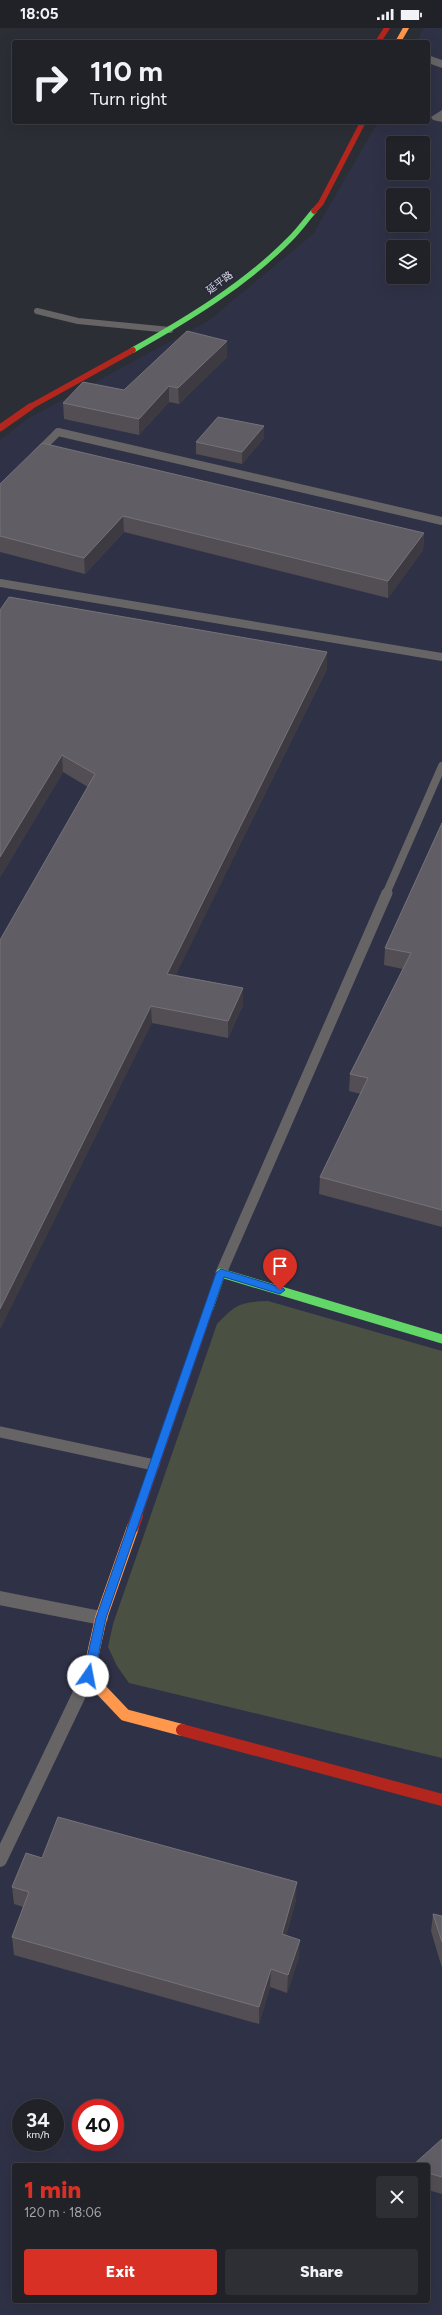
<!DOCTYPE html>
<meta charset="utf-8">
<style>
:root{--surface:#212228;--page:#2d2f34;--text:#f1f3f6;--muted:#a2a4a8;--line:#3e3f45;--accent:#d93025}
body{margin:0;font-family:Figtree,"Noto Sans TC",sans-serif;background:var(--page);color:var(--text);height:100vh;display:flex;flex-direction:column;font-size:15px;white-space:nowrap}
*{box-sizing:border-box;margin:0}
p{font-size:13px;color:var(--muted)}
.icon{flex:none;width:22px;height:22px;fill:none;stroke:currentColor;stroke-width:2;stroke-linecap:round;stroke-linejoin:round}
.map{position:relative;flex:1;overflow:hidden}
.drawer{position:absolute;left:12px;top:2135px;width:418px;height:140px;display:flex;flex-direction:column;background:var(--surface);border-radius:4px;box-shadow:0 4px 16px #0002,0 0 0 1px var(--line)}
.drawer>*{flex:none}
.banner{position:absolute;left:12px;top:12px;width:418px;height:84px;border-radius:4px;box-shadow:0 4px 16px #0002,0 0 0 1px var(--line);background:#212228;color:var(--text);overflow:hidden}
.buttons{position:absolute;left:386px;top:108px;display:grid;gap:8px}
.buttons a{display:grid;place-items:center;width:44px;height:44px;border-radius:4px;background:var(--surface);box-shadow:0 4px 16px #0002,0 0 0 1px var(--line);font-size:20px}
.speed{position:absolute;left:12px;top:2071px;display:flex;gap:8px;font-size:20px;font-weight:700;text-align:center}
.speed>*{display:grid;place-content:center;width:52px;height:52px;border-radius:50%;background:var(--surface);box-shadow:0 4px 16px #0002,0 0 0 1px var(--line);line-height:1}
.speed small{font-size:10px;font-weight:400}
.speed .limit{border:6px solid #d22;background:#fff;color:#111}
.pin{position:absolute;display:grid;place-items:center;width:34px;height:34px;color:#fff;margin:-41px -17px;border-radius:50% 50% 50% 0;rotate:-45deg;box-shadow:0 0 4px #0007}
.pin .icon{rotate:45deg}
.me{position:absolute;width:44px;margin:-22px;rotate:12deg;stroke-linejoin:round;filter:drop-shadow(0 0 3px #0008)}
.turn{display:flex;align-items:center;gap:14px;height:84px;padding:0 12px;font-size:18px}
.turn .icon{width:52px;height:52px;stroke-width:2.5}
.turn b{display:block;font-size:28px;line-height:34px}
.round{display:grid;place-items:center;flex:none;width:42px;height:42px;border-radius:4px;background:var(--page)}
.headline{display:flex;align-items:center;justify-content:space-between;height:68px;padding:0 12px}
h1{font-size:24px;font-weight:800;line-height:30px;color:var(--accent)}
.button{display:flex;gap:8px;margin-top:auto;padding:8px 12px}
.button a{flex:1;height:46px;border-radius:4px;background:var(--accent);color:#fff;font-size:16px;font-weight:800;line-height:46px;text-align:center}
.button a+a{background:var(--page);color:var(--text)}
.status{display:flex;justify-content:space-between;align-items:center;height:28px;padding:0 20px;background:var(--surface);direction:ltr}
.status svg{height:11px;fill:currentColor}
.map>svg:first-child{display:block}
.built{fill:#2f3146;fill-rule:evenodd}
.green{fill:#4a5143}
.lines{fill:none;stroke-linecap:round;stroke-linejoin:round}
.lane-far3{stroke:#676466;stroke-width:6}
.lane-far2{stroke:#676466;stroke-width:8}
.lane-far1{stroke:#676466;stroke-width:11}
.lane{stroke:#676466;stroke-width:14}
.street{fill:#676466;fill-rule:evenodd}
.fast-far1{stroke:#63d668;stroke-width:5.5}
.fast{stroke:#63d668;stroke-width:9}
.slow-far1{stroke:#ff974d;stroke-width:5.5}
.slow{stroke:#ff974d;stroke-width:12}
.jam-far3{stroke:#b3261e;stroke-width:5.5}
.jam-far2{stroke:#b3261e;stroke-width:7}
.jam-far1{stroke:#b3261e;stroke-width:9}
.jam{stroke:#b3261e;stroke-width:12}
.wall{fill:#524e53}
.shaded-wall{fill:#3d3b41}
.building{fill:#615d64;stroke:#757279}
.route{fill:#1a73e8;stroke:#114b97}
.labels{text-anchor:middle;stroke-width:4;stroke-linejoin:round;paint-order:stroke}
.far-street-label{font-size:10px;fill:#dddeea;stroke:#282a3a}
</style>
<div class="status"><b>18:05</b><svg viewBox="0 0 49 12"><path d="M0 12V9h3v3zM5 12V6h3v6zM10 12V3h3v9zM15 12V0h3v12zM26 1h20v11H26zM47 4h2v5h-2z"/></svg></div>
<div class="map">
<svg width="442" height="2287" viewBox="0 0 442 2287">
<rect width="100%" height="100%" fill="#2c2e36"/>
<path class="built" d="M423,0H442V2287H0V412L27,391L208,293L313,206L378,94H428V14H417ZM393,115H423V145H393ZM393,167H423V197H393ZM393,219H423V249H393ZM21,2080H55V2114H21ZM81,2080H115V2114H81ZM14,2137H428V2273H14Z"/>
<path class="green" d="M268,1273L442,1323V1730L129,1655L117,1638L108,1619L113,1596L217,1296C236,1276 240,1274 268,1273Z"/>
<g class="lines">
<path class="lane-far3" d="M37,283L78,293L170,302"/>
<path class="lane-far2" d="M36,426L58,404L442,493
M0,555L442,629
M386,866L442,738"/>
<path class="lane-far1" d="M221,1245L387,865
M0,1404L154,1437"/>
<path class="lane" d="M0,1570L101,1590
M0,1832L88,1648"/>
<path class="street" d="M428,27L442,32V40L428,35Z
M442,82V94L433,92L431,89Z"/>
<path class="fast-far1" d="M133,322C188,291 246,256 290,211C299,202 306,192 314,183"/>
<path class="fast" d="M209,1280L221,1245L442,1311"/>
<path class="slow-far1" d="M398,14L406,0"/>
<path class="slow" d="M133,1499L101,1590L88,1648L125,1687L182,1702"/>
<path class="jam-far3" d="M378,14L387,0
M314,183L321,175L363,94
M28,380L133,322"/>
<path class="jam-far2" d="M0,400L30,379"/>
<path class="jam-far1" d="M137,1489L209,1280"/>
<path class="jam" d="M133,1499L137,1488
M182,1702L442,1772"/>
</g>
<path class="wall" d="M227,313V329L179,376L169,374L139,407L64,391L63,375L124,362Z
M264,410L242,436L196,426V414Z
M0,456L424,505L423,522L388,570L124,504L85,546L0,524Z
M0,582L327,641L175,947L243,960V977L228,1010L152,995L88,759L63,744L0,849Z
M442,795V1199L319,1166L320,1149L361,1066L349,1063L350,1046L403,941L384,937L385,920Z
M42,1830L296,1872L286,1907L299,1929L287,1965L270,1959L259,1996L14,1927L12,1909L23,1879L14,1876L12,1859Z
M433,1886L442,1888V1940L431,1903Z
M442,2111V2166L428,2162V2137Z"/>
<path class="shaded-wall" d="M227,313V329L179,376L178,360Z
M169,358V374L139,407V391Z
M264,398V410L242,436V424Z
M123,488L124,504L85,546L84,530Z
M424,505L423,522L388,570V553Z
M327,624V641L168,963L167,946Z
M62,727L63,744L0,849V829Z
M243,960V977L228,1010V993Z
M151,978L152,995L0,1302V1281Z
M297,1854L296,1872L281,1923L282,1906Z
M300,1912L299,1929L287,1965L288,1947Z
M271,1941L270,1959L259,1996V1979Z"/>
<path class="building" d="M187,303L227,313L178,360L169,358L139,391L63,375L83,354L124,362Z
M218,389L264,398L242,424L196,414Z
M42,415L424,505L388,553L123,488L84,530L0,508V456Z
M9,569L327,624L167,946L243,960L228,993L151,978L0,1281V912L95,746L62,727L0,829V582Z
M442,795V1182L320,1149L368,1050L350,1046L411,925L385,920Z
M58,1789L297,1854L282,1906L300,1912L288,1947L271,1941L259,1979L12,1909L29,1864L12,1859L26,1825L42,1830Z
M433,1886L442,1888V1914Z
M442,2111V2149L428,2145V2137H413Z"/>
<path class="route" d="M221,1241L283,1260L285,1262L280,1266L224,1249L106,1590L94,1648L88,1652L83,1648L96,1590L216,1245Z"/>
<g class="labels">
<g class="far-street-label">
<text transform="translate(219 254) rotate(-37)" y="4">延平路</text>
</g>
</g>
</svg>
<div class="buttons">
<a><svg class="icon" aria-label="sound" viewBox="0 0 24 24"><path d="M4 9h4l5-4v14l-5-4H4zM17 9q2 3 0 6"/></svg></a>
<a><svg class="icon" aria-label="search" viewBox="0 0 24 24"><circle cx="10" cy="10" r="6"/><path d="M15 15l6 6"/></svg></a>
<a><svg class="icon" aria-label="layers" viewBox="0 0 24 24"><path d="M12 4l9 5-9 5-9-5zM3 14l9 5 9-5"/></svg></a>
</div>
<div class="speed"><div>34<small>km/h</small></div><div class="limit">40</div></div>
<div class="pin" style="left:280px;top:1262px;background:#d93025"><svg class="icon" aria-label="arrive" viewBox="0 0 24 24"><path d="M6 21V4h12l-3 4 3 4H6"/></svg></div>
<svg class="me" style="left:88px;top:1648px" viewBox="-20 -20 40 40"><circle r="19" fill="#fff"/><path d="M0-13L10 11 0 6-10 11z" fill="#1a73e8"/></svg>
<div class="banner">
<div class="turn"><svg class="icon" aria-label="right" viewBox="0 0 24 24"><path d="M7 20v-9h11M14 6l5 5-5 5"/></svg><div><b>110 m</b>Turn right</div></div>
</div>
<section class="drawer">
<div class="headline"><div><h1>1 min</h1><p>120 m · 18:06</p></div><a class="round"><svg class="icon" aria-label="close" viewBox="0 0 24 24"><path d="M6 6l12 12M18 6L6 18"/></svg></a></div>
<div class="button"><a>Exit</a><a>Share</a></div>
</section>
</div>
